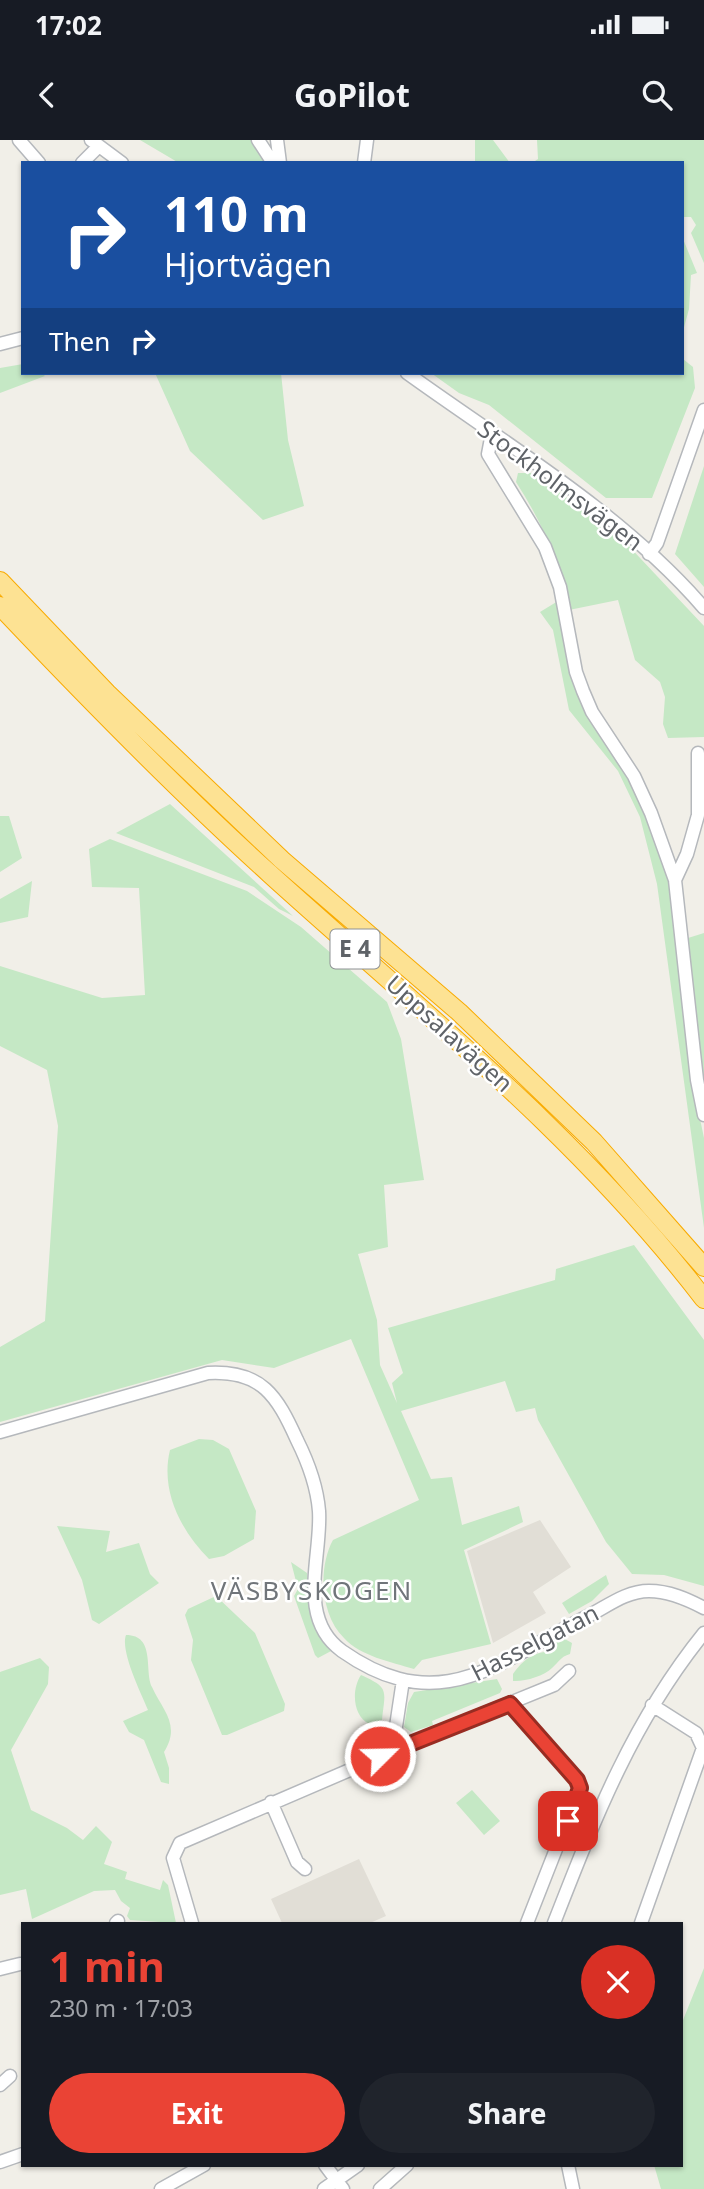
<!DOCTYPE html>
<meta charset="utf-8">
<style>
:root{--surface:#171b24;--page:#20242c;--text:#f1f3f6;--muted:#9ea1a6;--accent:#ea4335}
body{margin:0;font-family:"Noto Sans",sans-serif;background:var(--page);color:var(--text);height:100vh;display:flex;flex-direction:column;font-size:26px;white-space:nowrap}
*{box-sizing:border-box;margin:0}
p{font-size:23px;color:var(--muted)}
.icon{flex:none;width:38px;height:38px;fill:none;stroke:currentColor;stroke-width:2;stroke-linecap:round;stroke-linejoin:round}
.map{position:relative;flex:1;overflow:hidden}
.details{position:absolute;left:21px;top:1782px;width:662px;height:245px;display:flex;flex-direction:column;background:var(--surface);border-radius:0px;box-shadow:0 2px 5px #0004}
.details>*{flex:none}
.hud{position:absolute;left:21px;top:21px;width:663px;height:214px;border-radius:0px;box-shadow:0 2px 5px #0004;background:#1a4fa0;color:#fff;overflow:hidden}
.pin{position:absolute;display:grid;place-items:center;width:60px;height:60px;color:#fff;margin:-30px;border-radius:14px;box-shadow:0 4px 10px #0006}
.me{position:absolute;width:77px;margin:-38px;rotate:67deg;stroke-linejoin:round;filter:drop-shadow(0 0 5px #0008)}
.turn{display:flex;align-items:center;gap:24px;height:147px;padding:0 28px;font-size:32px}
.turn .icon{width:91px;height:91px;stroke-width:2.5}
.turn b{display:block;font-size:49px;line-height:60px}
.then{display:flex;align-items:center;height:66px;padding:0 28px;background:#0003;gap:14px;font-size:26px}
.round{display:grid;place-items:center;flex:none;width:74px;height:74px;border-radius:37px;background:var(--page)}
.summary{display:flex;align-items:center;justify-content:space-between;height:119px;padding:0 28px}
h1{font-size:42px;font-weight:700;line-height:52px;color:var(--accent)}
.cta{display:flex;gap:14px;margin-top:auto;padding:14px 28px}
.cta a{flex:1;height:80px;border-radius:42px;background:var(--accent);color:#fff;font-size:28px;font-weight:700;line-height:80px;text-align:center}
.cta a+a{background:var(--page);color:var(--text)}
.status{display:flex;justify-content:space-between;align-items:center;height:49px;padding:0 35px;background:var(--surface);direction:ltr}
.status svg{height:19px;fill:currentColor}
header{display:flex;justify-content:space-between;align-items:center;height:91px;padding:0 28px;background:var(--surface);font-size:32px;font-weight:700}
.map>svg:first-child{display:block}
.education{fill:#e1ded6}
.green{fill:#c5e8c5}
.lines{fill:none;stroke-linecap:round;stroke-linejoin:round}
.minor-casing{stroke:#b5b8bc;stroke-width:15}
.highway-casing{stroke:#f9ab00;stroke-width:20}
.minor{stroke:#fff;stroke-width:12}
.highway{stroke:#fde293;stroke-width:18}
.route-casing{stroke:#982c22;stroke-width:18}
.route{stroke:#ea4335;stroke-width:12}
.labels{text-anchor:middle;stroke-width:5;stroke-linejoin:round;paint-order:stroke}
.shield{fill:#fff;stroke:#8f9295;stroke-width:2}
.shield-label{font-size:23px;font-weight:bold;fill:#5f6368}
.street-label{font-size:24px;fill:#5f6368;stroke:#fff}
.neighbourhood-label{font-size:26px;letter-spacing:2px;fill:#70757a;stroke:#fff}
</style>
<div class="status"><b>17:02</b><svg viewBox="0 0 49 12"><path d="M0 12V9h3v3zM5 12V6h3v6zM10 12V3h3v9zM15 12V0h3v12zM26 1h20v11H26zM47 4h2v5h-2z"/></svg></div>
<header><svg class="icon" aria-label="back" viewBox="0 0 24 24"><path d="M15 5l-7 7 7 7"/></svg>GoPilot<svg class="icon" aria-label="search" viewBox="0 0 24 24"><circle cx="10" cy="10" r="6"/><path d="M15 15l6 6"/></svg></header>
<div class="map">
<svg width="704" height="2049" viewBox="0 0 704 2049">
<rect width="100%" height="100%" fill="#f1efe8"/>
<path class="education" d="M540,1380L571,1427L533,1452L546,1473L493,1503L467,1411Z
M359,1719L386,1776L370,1783H282L271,1759Z"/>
<path class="green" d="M140,0H252L268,23H179Z
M475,0H493L510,23H475Z
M537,0H704V123L691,93L696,85L691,77H683L682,23H532L538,19Z
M683,99L697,133L691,135L689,169L683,191Z
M683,219L693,227L695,248L652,358H606L489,265L459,253L431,233H682Z
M23,224V233H42L45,236L0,253V228Z
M155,233H281L288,300L304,366L263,380L190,311Z
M704,326V447L675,414Z
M518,333H534L625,402L704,486V597L668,598L663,584L665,557L660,542L635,520L618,460L569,470C560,423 542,382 516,342Z
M558,461L571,531L634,646L669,737L691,936L704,998V1088L657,744L640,677L618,631L569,570L553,490L540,472Z
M170,664L293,776L279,769L254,747L116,693Z
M0,676H9L22,718L0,732Z
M110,699L247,751L301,787L387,862L401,899L424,1040L384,1045L388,1107L358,1114L377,1180L380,1225L397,1263L392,1243L403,1233L388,1188L555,1140L556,1129L634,1105L704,1200V1446L664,1435L632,1434L606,1402L538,1280L535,1268L516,1272L505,1241L401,1271L431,1339L452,1337L462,1385L519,1366L523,1382L464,1410L491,1504L422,1520L414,1529C391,1522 360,1516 344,1498C320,1475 318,1427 333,1400L419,1360L351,1199L274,1228L222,1220L0,1282V1207L45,1181L58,986L47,930L0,906V826L102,858L145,855L139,748L92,747L89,709Z
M32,741L28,777L0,783V759Z
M704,793V946L688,798Z
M199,1299L213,1300L229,1309L256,1371L254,1399L224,1416L209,1419C181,1391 160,1351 170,1310Z
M57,1386L110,1391L106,1412L139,1403L150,1434L159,1443L99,1484L92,1480L82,1440Z
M291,1422L307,1433L310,1466L333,1510L318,1518L315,1515L294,1456L298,1449Z
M606,1435L609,1444L592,1461L569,1474L562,1463Z
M216,1456L255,1493L285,1564L284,1571L227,1595H222L191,1520L193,1500L185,1475L188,1469Z
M126,1495C156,1495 144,1531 152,1547C163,1571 181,1585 164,1612L169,1628V1644L161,1642L144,1600L129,1592L123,1581L148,1570C141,1553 120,1511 126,1495Z
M563,1498L572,1503L570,1514C560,1517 559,1522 552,1528C544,1536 524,1542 513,1541V1534C524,1519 532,1513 551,1511L554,1503Z
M40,1518L49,1527L48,1544L11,1610L31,1670L67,1688L83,1700L96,1686L112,1702L104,1724L127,1732L125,1739L160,1750L163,1740L168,1745L176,1783L130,1780L127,1776L130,1768L121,1761L115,1750L94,1751L32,1779L26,1749L0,1755V1532Z
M361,1535C390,1548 385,1550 382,1580L369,1584C353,1576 351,1550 361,1535Z
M497,1539L502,1549L500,1553L432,1581L433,1585L411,1592L404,1587L408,1563L414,1552Z
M472,1650L500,1681L484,1695L456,1663Z
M704,1828V2049H661L654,2025H681V1885Z"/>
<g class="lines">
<defs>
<path id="minor" d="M19,0L39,23
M91,0L122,23
M258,0L273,23
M277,0L280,23
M82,23L99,6
M364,23L367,0
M0,204L23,198
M407,233C508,306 622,373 704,468
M492,293L488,314L545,407L560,447L576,532L583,551L592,572L634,636L651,673L675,740L697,940L704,975
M649,414L657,403L704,270
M675,740L687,714L698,675V613
M0,1292L208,1233C262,1230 277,1256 297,1300C308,1322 317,1346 319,1371C322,1416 296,1478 342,1511C442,1581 500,1520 590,1475C609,1465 627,1451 649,1451C669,1451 687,1459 704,1468
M510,1564L577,1640L580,1648L527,1783
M380,1616L554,1545L569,1531
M271,1662L297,1722L305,1729
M116,1783L118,1781
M192,1783L173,1718L180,1703L380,1617L395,1593L403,1540
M554,1783C595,1678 632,1582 704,1493
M641,1783L703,1608L696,1593L652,1565
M0,1829L20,1824
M0,1945L10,1936
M0,2022L23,2014
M325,2025L343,2049
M568,2025L573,2049
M161,2049L204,2025
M324,2049L358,2025
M380,2049L407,2025"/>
<path id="highway" d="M0,441L107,553L282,720L459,872L594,1002L704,1127
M0,466C87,558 176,649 270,734C420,870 580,997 704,1159"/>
</defs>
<use href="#minor" class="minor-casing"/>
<use href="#highway" class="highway-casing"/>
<use href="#minor" class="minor"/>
<use href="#highway" class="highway"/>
</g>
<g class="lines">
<defs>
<path id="route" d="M380,1616L510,1564L577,1640L580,1648L568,1681"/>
</defs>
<use href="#route" class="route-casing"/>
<use href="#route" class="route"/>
</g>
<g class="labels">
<rect class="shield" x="330.5" y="789.5" width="49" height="39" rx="5"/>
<g class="shield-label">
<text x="355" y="817">E 4</text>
</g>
<g class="street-label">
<text transform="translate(560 346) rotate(37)" y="8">Stockholmsvägen</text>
<text transform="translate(449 894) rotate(42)" y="8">Uppsalavägen</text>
<text transform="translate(535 1503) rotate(-27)" y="8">Hasselgatan</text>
</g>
<g class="neighbourhood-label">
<text x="312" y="1460">VÄSBYSKOGEN</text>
</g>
</g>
</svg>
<div class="pin" style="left:568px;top:1681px;background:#d93025"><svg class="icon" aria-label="arrive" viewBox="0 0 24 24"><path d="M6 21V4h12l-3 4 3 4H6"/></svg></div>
<svg class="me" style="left:380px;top:1616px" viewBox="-20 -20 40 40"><circle r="17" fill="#ea4335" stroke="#fff" stroke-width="3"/><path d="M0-11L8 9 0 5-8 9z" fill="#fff"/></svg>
<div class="hud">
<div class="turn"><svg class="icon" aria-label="right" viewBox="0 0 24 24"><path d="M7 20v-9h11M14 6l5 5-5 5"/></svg><div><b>110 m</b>Hjortvägen</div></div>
<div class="then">Then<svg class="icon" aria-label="right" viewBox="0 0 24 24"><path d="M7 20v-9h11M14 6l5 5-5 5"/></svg></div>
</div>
<section class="details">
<div class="summary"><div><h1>1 min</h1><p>230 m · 17:03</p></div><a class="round" style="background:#d93025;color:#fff"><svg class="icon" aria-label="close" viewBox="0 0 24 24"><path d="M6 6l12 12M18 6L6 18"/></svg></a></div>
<div class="cta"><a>Exit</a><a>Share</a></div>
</section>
</div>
